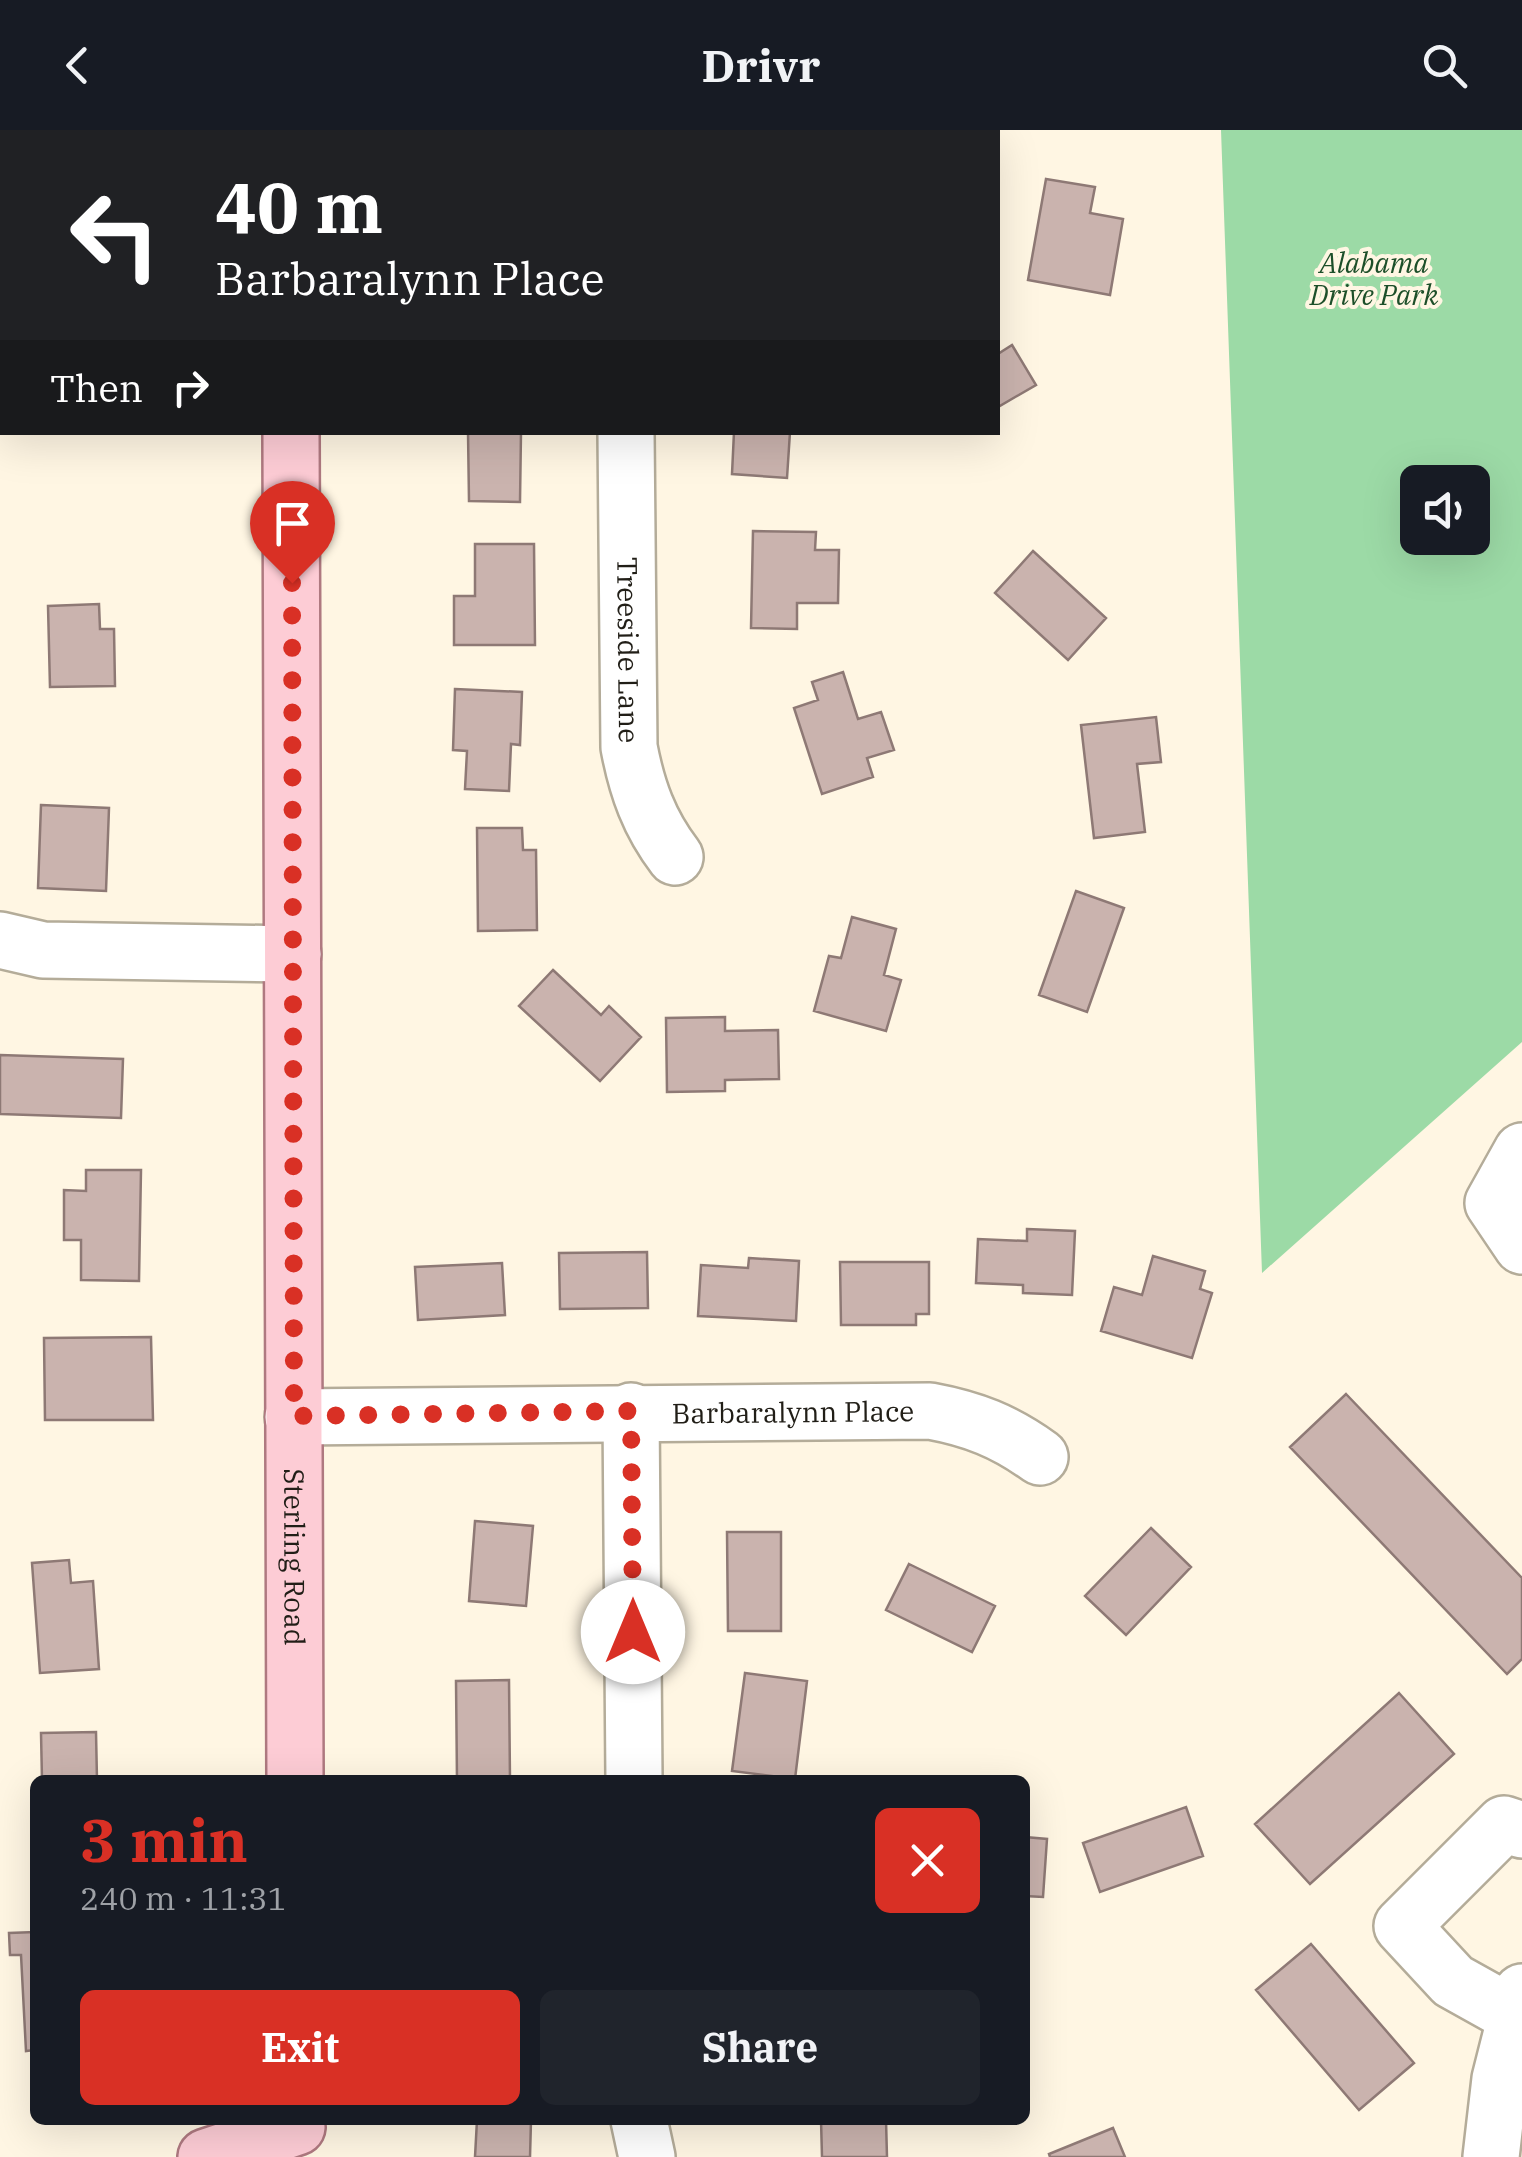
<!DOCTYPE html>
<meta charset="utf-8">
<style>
:root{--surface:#171b24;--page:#20242c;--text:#f1f3f6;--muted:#9ea1a6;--accent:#d93025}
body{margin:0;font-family:"IBM Plex Serif",serif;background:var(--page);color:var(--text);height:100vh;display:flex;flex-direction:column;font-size:38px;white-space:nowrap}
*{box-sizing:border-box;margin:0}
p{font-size:32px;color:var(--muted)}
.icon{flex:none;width:55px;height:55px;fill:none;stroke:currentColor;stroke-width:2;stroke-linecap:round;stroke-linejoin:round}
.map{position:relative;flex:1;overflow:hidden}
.panel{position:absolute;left:30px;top:1645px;width:1000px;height:350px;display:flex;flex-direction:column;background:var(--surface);border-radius:15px;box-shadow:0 10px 40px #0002}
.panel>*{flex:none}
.guide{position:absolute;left:0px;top:0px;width:1000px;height:305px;box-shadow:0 10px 40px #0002;background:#202124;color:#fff;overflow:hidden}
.buttons{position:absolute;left:1400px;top:335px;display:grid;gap:20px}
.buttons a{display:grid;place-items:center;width:90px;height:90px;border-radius:15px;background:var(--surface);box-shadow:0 10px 40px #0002;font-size:50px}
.pin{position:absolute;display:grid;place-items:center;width:85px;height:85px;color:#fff;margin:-102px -42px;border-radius:50% 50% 50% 0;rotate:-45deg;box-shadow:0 0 10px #0007}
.pin .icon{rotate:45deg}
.me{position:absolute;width:110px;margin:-55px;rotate:0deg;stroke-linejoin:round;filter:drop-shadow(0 0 8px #0008)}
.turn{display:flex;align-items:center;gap:35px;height:210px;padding:0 50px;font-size:45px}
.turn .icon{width:130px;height:130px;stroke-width:2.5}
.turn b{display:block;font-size:70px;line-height:85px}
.then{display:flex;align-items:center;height:95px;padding:0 50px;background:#0003;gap:20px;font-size:38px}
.round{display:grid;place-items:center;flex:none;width:105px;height:105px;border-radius:15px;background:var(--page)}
.head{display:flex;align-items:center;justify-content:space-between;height:170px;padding:0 50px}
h1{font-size:60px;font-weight:800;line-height:75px;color:var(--accent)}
.button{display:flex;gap:20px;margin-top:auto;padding:20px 50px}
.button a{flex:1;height:115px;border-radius:15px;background:var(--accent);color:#fff;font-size:40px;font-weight:800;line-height:115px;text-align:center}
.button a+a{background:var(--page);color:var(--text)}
header{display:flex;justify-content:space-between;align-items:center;height:130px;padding:0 50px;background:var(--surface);font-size:45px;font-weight:800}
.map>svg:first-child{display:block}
.green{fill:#9cdaa6;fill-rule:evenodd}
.building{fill:#cab3ae;stroke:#8e7975;stroke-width:2.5}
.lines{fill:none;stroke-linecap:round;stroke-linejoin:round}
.minor-casing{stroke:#b4ac99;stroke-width:60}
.major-casing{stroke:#af7980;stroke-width:60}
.minor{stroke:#fff;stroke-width:55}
.major{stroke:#fdccd5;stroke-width:55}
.route{stroke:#d93025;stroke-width:18;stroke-dasharray:0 32.4}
.labels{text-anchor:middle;stroke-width:8;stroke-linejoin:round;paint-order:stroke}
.park-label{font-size:28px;font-style:italic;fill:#1d4f29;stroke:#fff6e3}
.street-label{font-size:28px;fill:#211e17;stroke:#fff6e3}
</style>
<header><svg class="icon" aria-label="back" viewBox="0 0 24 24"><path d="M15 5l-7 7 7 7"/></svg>Drivr<svg class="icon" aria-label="search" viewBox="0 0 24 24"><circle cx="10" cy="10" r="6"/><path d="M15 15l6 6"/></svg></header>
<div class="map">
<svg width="1522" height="2027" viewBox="0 0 1522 2027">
<rect width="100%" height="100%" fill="#fff6e3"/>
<path class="green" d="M1221,0H1522V912L1262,1143ZM1418,352H1472V408H1418Z"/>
<path class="building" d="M1046,49L1095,57L1090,83L1123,89L1110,165L1028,150Z
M1012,215L1036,255L998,277V224Z
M468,302H521L520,372L469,371Z
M734,302H790L787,348L732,344Z
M753,401L816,402L815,420H839L838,473H797V499L751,498Z
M475,414H534L535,515H454V466H475Z
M1033,421L1106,488L1068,530L995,463Z
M99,474L100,499H114L115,556L50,557L48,476Z
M843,542L858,589L881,582L894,620L867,628L873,647L822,664L794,578L818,570L812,552Z
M455,559L522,562L520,615L511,614L509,661L465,659L467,621L453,620Z
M1156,587L1161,632L1137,634L1145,702L1094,708L1081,595Z
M41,675L109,678L106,761L38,758Z
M477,698H522L523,720H536L537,800L478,801Z
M1076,761L1124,778L1087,882L1039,865Z
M852,787L896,799L884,845L901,850L886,901L814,881L829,826L841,828Z
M553,840L601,885L609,876L641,907L600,951L519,876Z
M725,887V901L778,900L779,949L725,950V961L667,962L666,888Z
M0,925L123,929L121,988L0,984Z
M86,1040H141L139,1151L81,1150V1110H64V1060L86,1061Z
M1027,1099L1075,1101L1072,1165L1023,1163V1155L976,1153L978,1109L1027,1111Z
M647,1122L648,1178L560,1179L559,1123Z
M1153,1126L1205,1141L1200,1159L1212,1163L1192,1228L1101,1201L1114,1157L1142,1165Z
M749,1128L799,1131L796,1191L698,1186L701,1135L748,1138Z
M840,1132H929V1184H916V1195H841Z
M502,1133L505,1185L418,1190L415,1137Z
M151,1207L153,1290H45L44,1208Z
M1346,1264L1522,1448V1529L1507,1544L1290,1317Z
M475,1391L533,1396L526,1476L469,1471Z
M1151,1398L1191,1437L1126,1505L1085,1466Z
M727,1402H781V1501H728Z
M69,1430L71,1453L93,1451L99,1539L40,1543L32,1433Z
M909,1434L995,1476L972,1522L886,1480Z
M745,1543L807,1551L795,1649L732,1641Z
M509,1550L510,1650H457L456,1551Z
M1399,1563L1454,1624L1310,1754L1255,1694Z
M96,1602L97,1650H42L41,1603Z
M1186,1677L1203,1726L1100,1762L1083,1713Z
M1025,1707L1047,1709L1043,1767L1025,1766Z
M35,1802V1920L26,1921L21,1825H10L9,1803Z
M1311,1814L1414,1933L1359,1980L1256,1860Z
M477,1990H531L530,2027H475Z
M821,1990H886L887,2027H822Z
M1113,1998L1125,2027H1050L1049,2024Z"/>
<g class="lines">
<defs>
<g id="minor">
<path d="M624,0V2"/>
<path d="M0,70H2"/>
<path id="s1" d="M626,302L629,617C637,659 649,693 675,727"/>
<path d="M0,810L43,820L293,824"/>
<path d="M1522,1021L1493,1073L1522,1116"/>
<path d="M631,1281L634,1650"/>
<path id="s2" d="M293,1287L930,1281C973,1289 1004,1301 1040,1327"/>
<path d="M1514,1885L1453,1851L1402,1796L1504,1694L1522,1700"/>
<path d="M639,1990L647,2027"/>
<path d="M1491,2027L1500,1949L1522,1862"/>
</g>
<g id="major">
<path d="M289,0V2"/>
<path id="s3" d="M291,302L295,1650"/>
<path d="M206,2027L297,1997"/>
</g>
</defs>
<use href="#minor" class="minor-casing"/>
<use href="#major" class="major-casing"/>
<use href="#minor" class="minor"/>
<use href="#major" class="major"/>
</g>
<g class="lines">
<path class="route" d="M292,453L294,1286L631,1281L633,1502"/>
</g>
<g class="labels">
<g class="park-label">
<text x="1374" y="143">Alabama<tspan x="1374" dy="32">Drive Park</tspan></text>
</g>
<g class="street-label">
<text dy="10" stroke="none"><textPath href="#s1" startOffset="218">Treeside Lane</textPath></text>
<text dy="10" stroke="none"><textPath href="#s2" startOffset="500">Barbaralynn Place</textPath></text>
<text dy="10" stroke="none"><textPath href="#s3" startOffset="1125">Sterling Road</textPath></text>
</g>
</g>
</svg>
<div class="buttons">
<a><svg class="icon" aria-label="sound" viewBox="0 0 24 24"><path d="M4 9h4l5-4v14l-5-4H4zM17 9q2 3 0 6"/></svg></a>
</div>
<div class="pin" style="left:292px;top:453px;background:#d93025"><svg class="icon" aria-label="arrive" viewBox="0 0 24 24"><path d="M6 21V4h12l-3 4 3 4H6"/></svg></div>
<svg class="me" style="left:633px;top:1502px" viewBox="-20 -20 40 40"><circle r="19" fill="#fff"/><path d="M0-13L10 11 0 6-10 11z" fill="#d93025"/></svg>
<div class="guide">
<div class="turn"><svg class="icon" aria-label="left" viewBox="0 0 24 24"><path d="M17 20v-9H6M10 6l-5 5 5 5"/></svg><div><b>40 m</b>Barbaralynn Place</div></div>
<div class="then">Then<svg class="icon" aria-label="right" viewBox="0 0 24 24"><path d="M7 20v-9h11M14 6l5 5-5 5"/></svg></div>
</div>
<section class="panel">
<div class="head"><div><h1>3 min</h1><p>240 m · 11:31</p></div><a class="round" style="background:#d93025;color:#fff"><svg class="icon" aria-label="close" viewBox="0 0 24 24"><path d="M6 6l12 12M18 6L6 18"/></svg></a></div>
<div class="button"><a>Exit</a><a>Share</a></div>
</section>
</div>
